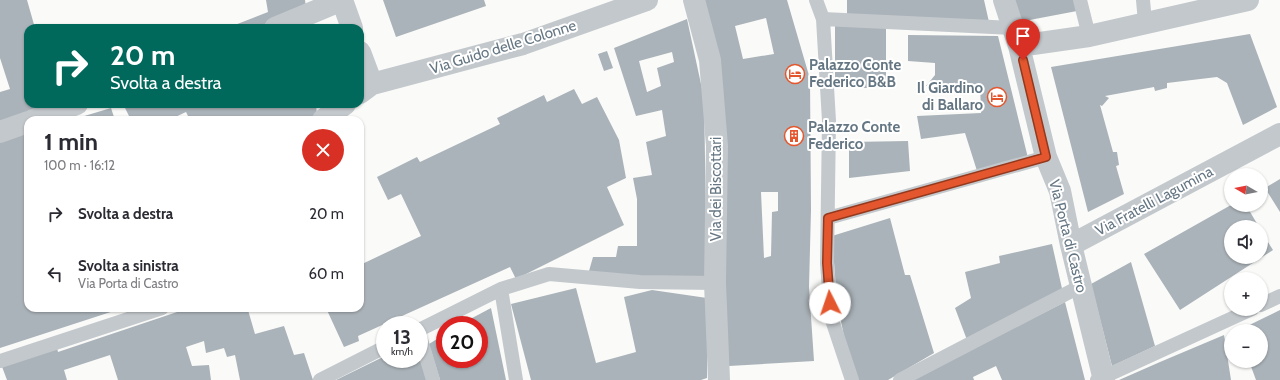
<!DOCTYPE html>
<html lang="it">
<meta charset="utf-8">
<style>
:root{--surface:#fff;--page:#f7f7f7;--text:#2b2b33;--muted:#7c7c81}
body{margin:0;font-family:Cabin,sans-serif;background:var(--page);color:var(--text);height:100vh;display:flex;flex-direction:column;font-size:15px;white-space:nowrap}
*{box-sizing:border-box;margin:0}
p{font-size:13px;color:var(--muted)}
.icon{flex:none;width:22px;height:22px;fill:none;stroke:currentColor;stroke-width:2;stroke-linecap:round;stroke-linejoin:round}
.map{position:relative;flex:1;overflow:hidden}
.sheet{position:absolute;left:24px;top:116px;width:340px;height:196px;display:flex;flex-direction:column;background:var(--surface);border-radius:12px;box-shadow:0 1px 3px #0004}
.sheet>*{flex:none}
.hud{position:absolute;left:24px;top:24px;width:340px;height:84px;border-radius:12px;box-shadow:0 1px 3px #0004;background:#00695c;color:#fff;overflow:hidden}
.needle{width:26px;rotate:279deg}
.controls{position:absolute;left:1224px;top:168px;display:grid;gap:8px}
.controls a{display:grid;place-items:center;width:44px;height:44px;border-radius:50%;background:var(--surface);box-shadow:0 1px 3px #0004;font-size:20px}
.speed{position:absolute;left:376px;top:316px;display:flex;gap:8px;font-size:20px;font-weight:700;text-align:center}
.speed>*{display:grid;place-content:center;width:52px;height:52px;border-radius:50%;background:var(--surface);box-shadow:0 1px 3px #0004;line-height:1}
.speed small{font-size:10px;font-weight:400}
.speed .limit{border:6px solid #d22;background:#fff;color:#111}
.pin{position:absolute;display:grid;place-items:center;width:34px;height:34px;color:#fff;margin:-41px -17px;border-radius:50% 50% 50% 0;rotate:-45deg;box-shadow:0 0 4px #0007}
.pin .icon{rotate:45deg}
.me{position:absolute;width:44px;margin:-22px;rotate:356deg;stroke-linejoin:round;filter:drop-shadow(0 0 3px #0008)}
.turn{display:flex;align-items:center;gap:14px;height:84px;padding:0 20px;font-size:18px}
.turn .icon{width:52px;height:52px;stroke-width:2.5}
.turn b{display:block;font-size:28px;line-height:34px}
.round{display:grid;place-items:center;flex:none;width:42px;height:42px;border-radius:21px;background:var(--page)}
.summary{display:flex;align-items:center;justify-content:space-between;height:68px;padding:0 20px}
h1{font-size:24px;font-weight:700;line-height:30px}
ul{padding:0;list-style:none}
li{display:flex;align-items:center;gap:12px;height:60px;padding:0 20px}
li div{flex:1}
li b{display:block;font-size:15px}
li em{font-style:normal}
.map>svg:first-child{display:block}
.building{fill:#aab3b9;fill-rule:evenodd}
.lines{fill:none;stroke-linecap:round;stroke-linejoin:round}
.service{stroke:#c3c8cc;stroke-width:14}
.minor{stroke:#c3c8cc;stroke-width:22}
.route-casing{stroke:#94391e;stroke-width:10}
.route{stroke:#e4572e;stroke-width:7}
.labels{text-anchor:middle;stroke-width:4;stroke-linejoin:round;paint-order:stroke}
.street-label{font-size:15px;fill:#657683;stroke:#fff}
.poi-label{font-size:15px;font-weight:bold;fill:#657683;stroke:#fff;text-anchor:start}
</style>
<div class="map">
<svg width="1280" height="380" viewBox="0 0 1280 380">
<rect width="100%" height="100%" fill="#fafaf8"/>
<path class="building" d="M0,0H27L35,28H28V104H52L0,125V92L10,89L0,58Z
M266,0H305L306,8L265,28H227L268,12Z
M383,0H484L486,6L396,37Z
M701,0H787L810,79L811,210L809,287L814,361L729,366L726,345V169ZM766,18L774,54L743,59L735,26ZM761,192H778V211L772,212L771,256L764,258Z
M847,0H984L989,22L847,16Z
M1014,0H1074L1077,11L1019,22Z
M687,19L704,98L707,277L638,278L589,271L593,257H616L618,246H637V199L633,178L652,175L646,142L666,136L662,110L636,116L614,48ZM672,52L674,62L657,68L661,86L647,92L639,61Z
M835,25H886V88H835Z
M1250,34L1277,107L1243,125L1227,83L1217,77L1167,83V88L1155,91L1154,87L1105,96L1109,98L1102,106L1100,105L1113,152H1117L1119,165L1116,166L1124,194L1088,212L1051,67Z
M908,35L998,36L1028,158L978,174L965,133L921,139L917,116L981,113L980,84L926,86L935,75V63L908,61Z
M607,51L613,68L604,71L598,54Z
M574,89L582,104L597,97L619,140L626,178L607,187L624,225L516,279L510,267L358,336L359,341L344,347L326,308H360V265L421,236L401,194L388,200L377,177L417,157L420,162L500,124L497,118L544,95L547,102Z
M123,104H316L317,115L296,120H190L186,112L169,120H131Z
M111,108L115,120H71Z
M28,130V308H123L0,348V138Z
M908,141L910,171L849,178V142Z
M1280,179V212L1265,188Z
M1231,205H1246L1259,227H1231V257H1261V231L1273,250L1180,310L1144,254Z
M890,218L905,275H910L934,353L888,380H858L845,341L837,302L832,236Z
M1052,244L1063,293L967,340L955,308L971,298L965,272L1000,263L999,256Z
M1131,262L1155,346L1112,366L1091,284Z
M576,288L596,363L636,352L624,297L652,290L707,298V378L701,380H531L511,304Z
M1065,302L1085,380H1002L996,366L973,377L974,380H910Z
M189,308H252L248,310L255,334L284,326L294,355L304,353L313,380H240L235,355L227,357L224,348L206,353L204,341L186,347L192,366L209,365L211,380H118L110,355L64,370L67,380H7L1,364L56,344L58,352Z
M491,308L506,380H440L429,344L445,334V359H479V325H459Z
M1280,310V380H1256L1249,361H1261V331H1237Z
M1224,335L1231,380H1119L1160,362Z
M419,354L428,380H336L385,356V359H419Z"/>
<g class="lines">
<path class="service" d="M816,0L823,19L829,121L827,263L831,317L852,380
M1080,0L1089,36
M1143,0L1145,22
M823,19L1013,28
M828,218L1046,157
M501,289L516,380
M1261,305L1280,296
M419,330L501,289L549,274L640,282L715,283
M419,333L433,380
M0,361L162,308
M320,380L385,347
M900,380L1081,286
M1097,380L1252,309"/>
<path class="minor" d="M694,0L710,60L717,146L715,283L719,380
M1004,0L1019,46L1046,157L1060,191L1071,245L1104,380
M275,28L342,0L352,28
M1019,46L1089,36L1248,0
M360,52L372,84
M360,93L372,84L523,44L647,0
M33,120L77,104
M323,120L345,104
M0,132L28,122
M1071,245L1280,134"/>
</g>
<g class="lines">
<defs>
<path id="route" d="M830,303L827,263L828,218L1046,157L1023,60"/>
</defs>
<use href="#route" class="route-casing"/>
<use href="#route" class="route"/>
</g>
<defs>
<symbol id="hotel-ring" viewBox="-11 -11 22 22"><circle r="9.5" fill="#fff" stroke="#e4572e" stroke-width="1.5"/><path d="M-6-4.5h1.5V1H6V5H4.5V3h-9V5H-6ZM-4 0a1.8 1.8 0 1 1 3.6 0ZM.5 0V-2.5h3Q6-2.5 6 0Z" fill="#e4572e"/></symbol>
<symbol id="building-ring" viewBox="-11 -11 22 22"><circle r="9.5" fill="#fff" stroke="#e4572e" stroke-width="1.5"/><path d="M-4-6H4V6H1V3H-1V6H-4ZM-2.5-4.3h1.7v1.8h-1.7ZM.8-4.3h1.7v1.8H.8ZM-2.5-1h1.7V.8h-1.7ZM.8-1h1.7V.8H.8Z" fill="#e4572e"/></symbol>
</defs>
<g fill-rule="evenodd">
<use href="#hotel-ring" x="784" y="63" width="22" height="22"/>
<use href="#hotel-ring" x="986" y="86" width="22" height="22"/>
<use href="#building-ring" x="783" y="125" width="22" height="22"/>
</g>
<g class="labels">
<g class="street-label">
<text transform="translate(503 47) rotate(-17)" y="5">Via Guido delle Colonne</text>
<text transform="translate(716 189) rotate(-90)" y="5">Via dei Biscottari</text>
<text transform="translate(1154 201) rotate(-28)" y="5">Via Fratelli Lagumina</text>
<text transform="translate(1068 236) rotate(76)" y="5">Via Porta di Castro</text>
</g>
<g class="poi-label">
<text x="809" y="70">Palazzo Conte<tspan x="809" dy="17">Federico B&amp;B</tspan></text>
<text x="983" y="93" text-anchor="end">Il Giardino<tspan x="983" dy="17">di Ballaro</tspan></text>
<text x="808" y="132">Palazzo Conte<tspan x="808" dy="17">Federico</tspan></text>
</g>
</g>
</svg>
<div class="controls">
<a><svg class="needle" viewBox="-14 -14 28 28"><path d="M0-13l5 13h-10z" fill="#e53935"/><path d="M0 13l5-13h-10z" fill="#7c7c81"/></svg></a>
<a><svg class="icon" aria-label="sound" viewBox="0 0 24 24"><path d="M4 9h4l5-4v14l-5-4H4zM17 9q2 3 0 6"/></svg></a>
<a>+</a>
<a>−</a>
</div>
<div class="speed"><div>13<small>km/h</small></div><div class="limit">20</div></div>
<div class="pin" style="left:1023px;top:60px;background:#d93025"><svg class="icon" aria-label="arrive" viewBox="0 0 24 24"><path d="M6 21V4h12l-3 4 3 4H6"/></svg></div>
<svg class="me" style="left:830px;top:303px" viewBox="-20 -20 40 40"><circle r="19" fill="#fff"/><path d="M0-13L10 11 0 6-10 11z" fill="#e4572e"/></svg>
<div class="hud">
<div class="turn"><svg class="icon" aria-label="right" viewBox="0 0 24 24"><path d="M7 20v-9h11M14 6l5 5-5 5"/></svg><div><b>20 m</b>Svolta a destra</div></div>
</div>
<section class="sheet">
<div class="summary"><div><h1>1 min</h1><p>100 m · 16:12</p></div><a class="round" style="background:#d93025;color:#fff"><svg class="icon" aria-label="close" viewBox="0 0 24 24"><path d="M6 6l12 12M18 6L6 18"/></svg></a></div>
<ul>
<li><svg class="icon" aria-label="right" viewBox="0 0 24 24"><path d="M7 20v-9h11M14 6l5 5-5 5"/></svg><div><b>Svolta a destra</b></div><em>20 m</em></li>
<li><svg class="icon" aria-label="left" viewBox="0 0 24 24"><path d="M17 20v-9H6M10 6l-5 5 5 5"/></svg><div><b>Svolta a sinistra</b><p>Via Porta di Castro</p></div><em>60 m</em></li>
</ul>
</section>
</div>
